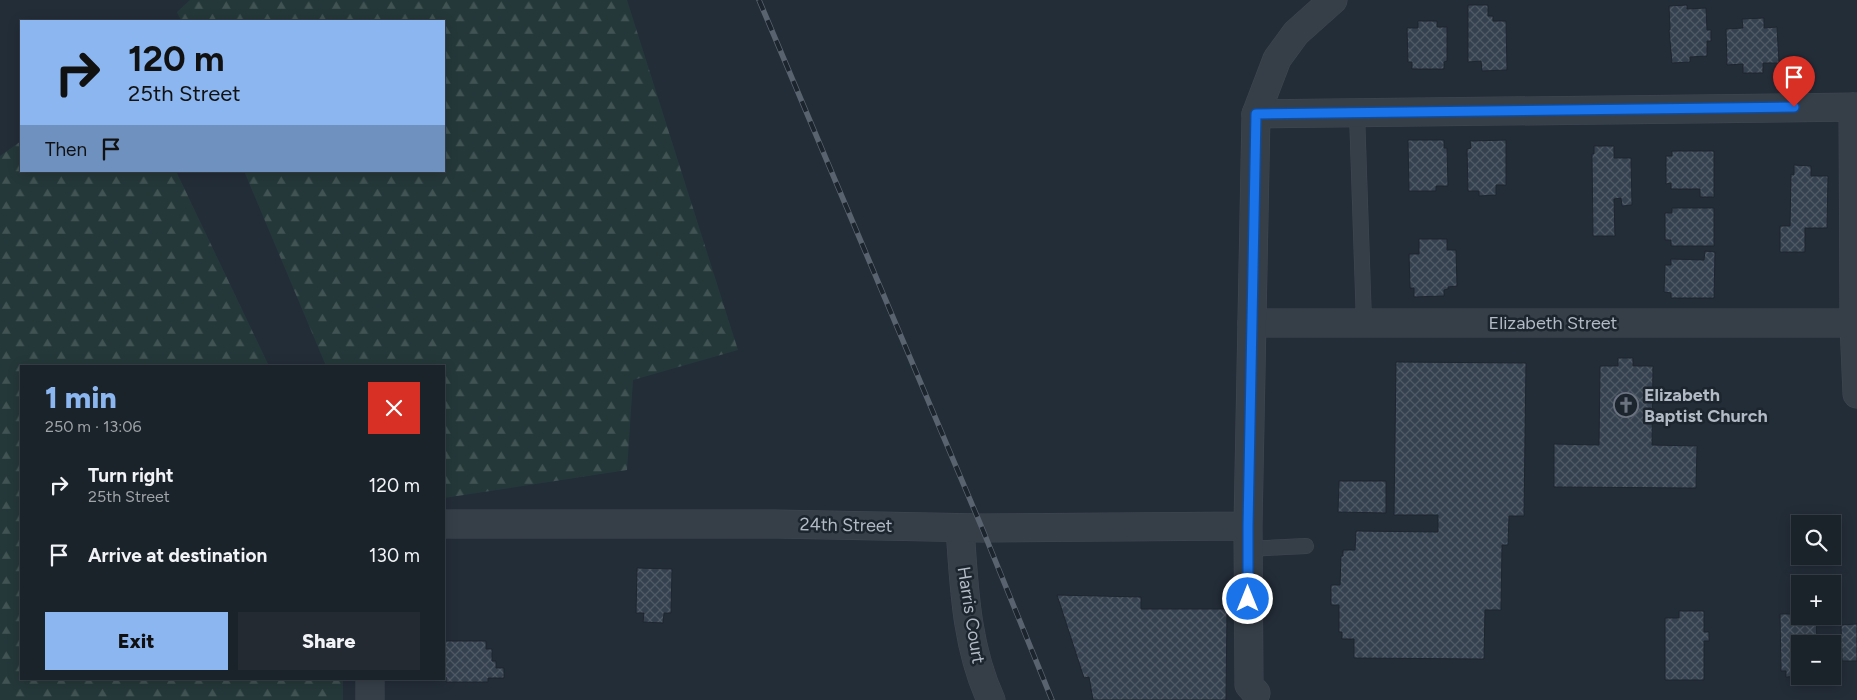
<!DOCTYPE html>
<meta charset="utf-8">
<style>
:root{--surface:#1a222a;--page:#232a32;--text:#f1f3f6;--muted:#9fa4a8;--line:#383f47;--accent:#8bb6f0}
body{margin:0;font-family:Figtree,sans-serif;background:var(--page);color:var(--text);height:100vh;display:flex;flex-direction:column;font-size:19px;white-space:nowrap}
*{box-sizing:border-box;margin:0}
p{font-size:16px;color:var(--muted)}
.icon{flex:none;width:28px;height:28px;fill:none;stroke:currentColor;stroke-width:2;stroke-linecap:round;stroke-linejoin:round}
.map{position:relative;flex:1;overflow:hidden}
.drawer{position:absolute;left:20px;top:365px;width:425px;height:315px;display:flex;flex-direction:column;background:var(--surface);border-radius:0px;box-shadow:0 2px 12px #0003,0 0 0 1px var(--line)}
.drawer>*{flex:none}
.top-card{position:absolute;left:20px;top:20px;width:425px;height:152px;border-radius:0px;box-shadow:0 2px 12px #0003,0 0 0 1px var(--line);background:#8bb6f0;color:#111;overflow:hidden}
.buttons{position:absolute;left:1791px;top:515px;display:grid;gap:10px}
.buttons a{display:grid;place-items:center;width:50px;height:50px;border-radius:0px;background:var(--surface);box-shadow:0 2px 12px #0003,0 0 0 1px var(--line);font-size:25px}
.pin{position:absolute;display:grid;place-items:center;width:42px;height:42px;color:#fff;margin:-51px -21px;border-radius:50% 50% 50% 0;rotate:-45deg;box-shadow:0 0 5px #0007}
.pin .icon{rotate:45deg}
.me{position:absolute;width:55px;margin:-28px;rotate:0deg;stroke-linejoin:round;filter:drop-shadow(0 0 4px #0008)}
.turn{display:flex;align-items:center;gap:18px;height:105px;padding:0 25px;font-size:22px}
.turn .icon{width:65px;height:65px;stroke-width:2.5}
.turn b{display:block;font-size:35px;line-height:42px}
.then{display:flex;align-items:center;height:48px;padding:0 25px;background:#0003;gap:10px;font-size:19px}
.round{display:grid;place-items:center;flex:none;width:52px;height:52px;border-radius:0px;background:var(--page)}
.overview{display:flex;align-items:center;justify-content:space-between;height:85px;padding:0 25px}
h1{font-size:30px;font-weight:800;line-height:38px;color:var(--accent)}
.action{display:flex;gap:10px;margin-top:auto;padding:10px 25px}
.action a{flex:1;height:58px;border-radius:0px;background:var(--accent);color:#111;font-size:20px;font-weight:800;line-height:58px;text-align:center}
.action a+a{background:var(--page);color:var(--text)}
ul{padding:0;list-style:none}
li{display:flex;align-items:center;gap:15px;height:70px;padding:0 25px}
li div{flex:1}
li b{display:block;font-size:19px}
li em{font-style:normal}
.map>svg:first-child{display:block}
.forest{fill:url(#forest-firs)}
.building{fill:url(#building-cross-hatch);stroke:#1e262f}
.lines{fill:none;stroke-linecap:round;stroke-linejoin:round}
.service-casing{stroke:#404852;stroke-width:16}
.minor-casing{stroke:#404852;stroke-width:29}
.tertiary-casing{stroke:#404852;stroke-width:29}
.service{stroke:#363f48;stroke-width:15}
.minor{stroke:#363f48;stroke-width:28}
.tertiary{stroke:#363f48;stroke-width:28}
.rail-casing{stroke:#59636f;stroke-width:5.5}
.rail{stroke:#1c242d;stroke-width:4;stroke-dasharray:11;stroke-linecap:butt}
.route-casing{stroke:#114b97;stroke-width:12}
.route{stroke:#1a73e8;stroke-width:9}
.labels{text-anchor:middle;stroke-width:5;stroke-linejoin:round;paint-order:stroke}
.street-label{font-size:18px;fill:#b1bac5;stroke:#1c242d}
.poi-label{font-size:18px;font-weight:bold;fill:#b1bac5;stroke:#1c242d;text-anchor:start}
</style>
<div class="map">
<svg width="1857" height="700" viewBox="0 0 1857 700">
<defs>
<pattern id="forest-firs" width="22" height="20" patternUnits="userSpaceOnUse" patternTransform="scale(1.25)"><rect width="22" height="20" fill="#253839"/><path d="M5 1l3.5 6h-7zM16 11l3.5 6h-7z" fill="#425354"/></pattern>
<pattern id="building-cross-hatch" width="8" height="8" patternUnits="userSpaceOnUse" patternTransform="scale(1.25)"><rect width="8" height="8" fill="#35414f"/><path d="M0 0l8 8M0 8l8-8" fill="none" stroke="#505a67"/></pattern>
</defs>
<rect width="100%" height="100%" fill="#232d38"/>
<path class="forest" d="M190,0H627L738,350L633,380L627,470L444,498V366H326L244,171H444V21H181L177,12Z
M21,141V171H176L269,366H21V679H343V700H0V156Z"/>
<path class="building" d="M1468,5H1488V16H1493V21H1506L1507,70L1482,71L1481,61L1468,62Z
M1687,5V9L1706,8L1707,30H1711V41H1707V56L1690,57V62L1672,63L1669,30H1670L1669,6Z
M1764,18V28L1777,27L1779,63H1763V73H1743V64L1727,65L1726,29L1743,28L1742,19Z
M1418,21H1437V27H1447V61L1444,62V69H1412V62H1408L1407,28H1418Z
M1408,140H1444V148H1447L1448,186H1436V191H1409Z
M1506,140V185H1496V195L1479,196V191H1468L1467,149L1471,148L1470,141Z
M1594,146H1614V158H1631L1632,205L1622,206L1621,198L1614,199L1615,236H1593L1592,154H1594Z
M1672,151H1714V197H1700V189H1671V183L1666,184V156H1672Z
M1794,165L1811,166V176H1828L1827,228H1805V252H1780V226H1790L1791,174L1794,175Z
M1672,208H1714V246H1671V240H1665V213H1672Z
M1419,239H1447V250H1456L1457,286L1448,287V289L1444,290V296L1414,297V288H1410L1409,254H1419Z
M1705,251L1715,252L1714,298H1671V293L1664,292L1665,265H1671V259L1704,260Z
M1618,358H1633V366H1653L1652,445L1697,446L1696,488L1554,487V444L1599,445L1600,366H1618Z
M1396,362L1526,363L1524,516H1509L1508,545H1502L1501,610H1485L1484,659L1354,658V639H1342V632H1339V605H1331V585H1340L1341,556H1343V550H1355L1356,531L1438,532V515H1394Z
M1339,481H1386V513L1338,512Z
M637,568L672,569L671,613H664L663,623L643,622L644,613H636Z
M1057,595L1141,597V609H1227L1226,700H1093L1089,677L1084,678Z
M1792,610H1800V616H1816L1817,644H1800V676H1807L1786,677V671H1781L1780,614H1793Z
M1679,611H1704V632H1709V641H1704V680H1665V618H1679Z
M1857,624V661H1842L1841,625Z
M445,641H486V649H492V661H496V668H504V678H488V682H446V677H444Z"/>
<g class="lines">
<defs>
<path id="service" d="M1357,113L1364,323
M1248,549L1306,546"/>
<path id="minor" d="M1853,107L1854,323L1857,394
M1256,114L1857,107
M1252,323H1854
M960,528C964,586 966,646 991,700
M370,700V679"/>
<path id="tertiary" d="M444,524H775L982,528L1248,526
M1256,693L1249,685L1248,526L1256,114L1277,59L1296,33L1333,0"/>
</defs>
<use href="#service" class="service-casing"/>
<use href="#minor" class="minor-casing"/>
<use href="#tertiary" class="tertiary-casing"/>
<use href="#service" class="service"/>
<use href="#minor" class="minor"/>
<use href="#tertiary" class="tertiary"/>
<defs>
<path id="rail" d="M759,0L982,528L1052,700"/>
</defs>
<use href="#rail" class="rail-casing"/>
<use href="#rail" class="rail"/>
</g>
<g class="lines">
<defs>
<path id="route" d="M1248,599V526L1256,114L1794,107"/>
</defs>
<use href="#route" class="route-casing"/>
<use href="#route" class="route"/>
</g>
<defs>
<symbol id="church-ring" viewBox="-11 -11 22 22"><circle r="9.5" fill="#1c242d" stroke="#6b7280" stroke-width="1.5"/><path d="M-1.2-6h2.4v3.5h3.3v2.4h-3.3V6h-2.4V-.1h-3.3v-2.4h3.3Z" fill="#6b7280"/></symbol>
</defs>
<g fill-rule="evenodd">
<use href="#church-ring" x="1612" y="391" width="28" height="28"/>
</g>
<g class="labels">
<g class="street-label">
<text x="1553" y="329">Elizabeth Street</text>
<text transform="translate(846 525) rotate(1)" y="6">24th Street</text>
<text transform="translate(971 615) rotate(81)" y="6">Harris Court</text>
</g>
<g class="poi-label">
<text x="1644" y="401">Elizabeth<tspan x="1644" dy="21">Baptist Church</tspan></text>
</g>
</g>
</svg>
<div class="buttons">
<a><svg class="icon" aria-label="search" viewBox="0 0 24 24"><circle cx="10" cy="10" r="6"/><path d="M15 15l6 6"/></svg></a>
<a>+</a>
<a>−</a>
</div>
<div class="pin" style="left:1794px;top:107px;background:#d93025"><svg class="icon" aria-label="arrive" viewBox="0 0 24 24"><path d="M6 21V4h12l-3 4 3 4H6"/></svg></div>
<svg class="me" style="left:1248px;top:599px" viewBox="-20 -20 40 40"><circle r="17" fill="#1a73e8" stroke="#fff" stroke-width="3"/><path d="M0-11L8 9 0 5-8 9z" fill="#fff"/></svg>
<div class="top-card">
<div class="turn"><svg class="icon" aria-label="right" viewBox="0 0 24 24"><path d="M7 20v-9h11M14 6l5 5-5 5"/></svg><div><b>120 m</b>25th Street</div></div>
<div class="then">Then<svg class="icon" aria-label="arrive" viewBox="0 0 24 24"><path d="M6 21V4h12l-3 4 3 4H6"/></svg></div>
</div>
<section class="drawer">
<div class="overview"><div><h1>1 min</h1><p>250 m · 13:06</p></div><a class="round" style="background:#d93025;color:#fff"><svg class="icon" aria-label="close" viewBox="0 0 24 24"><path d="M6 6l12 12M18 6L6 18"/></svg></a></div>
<ul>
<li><svg class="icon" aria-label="right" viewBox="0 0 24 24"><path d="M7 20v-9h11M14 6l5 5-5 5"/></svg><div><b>Turn right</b><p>25th Street</p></div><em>120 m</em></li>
<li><svg class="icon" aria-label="arrive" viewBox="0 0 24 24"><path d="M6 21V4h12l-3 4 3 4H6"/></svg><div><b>Arrive at destination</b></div><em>130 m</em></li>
</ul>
<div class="action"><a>Exit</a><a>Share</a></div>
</section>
</div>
